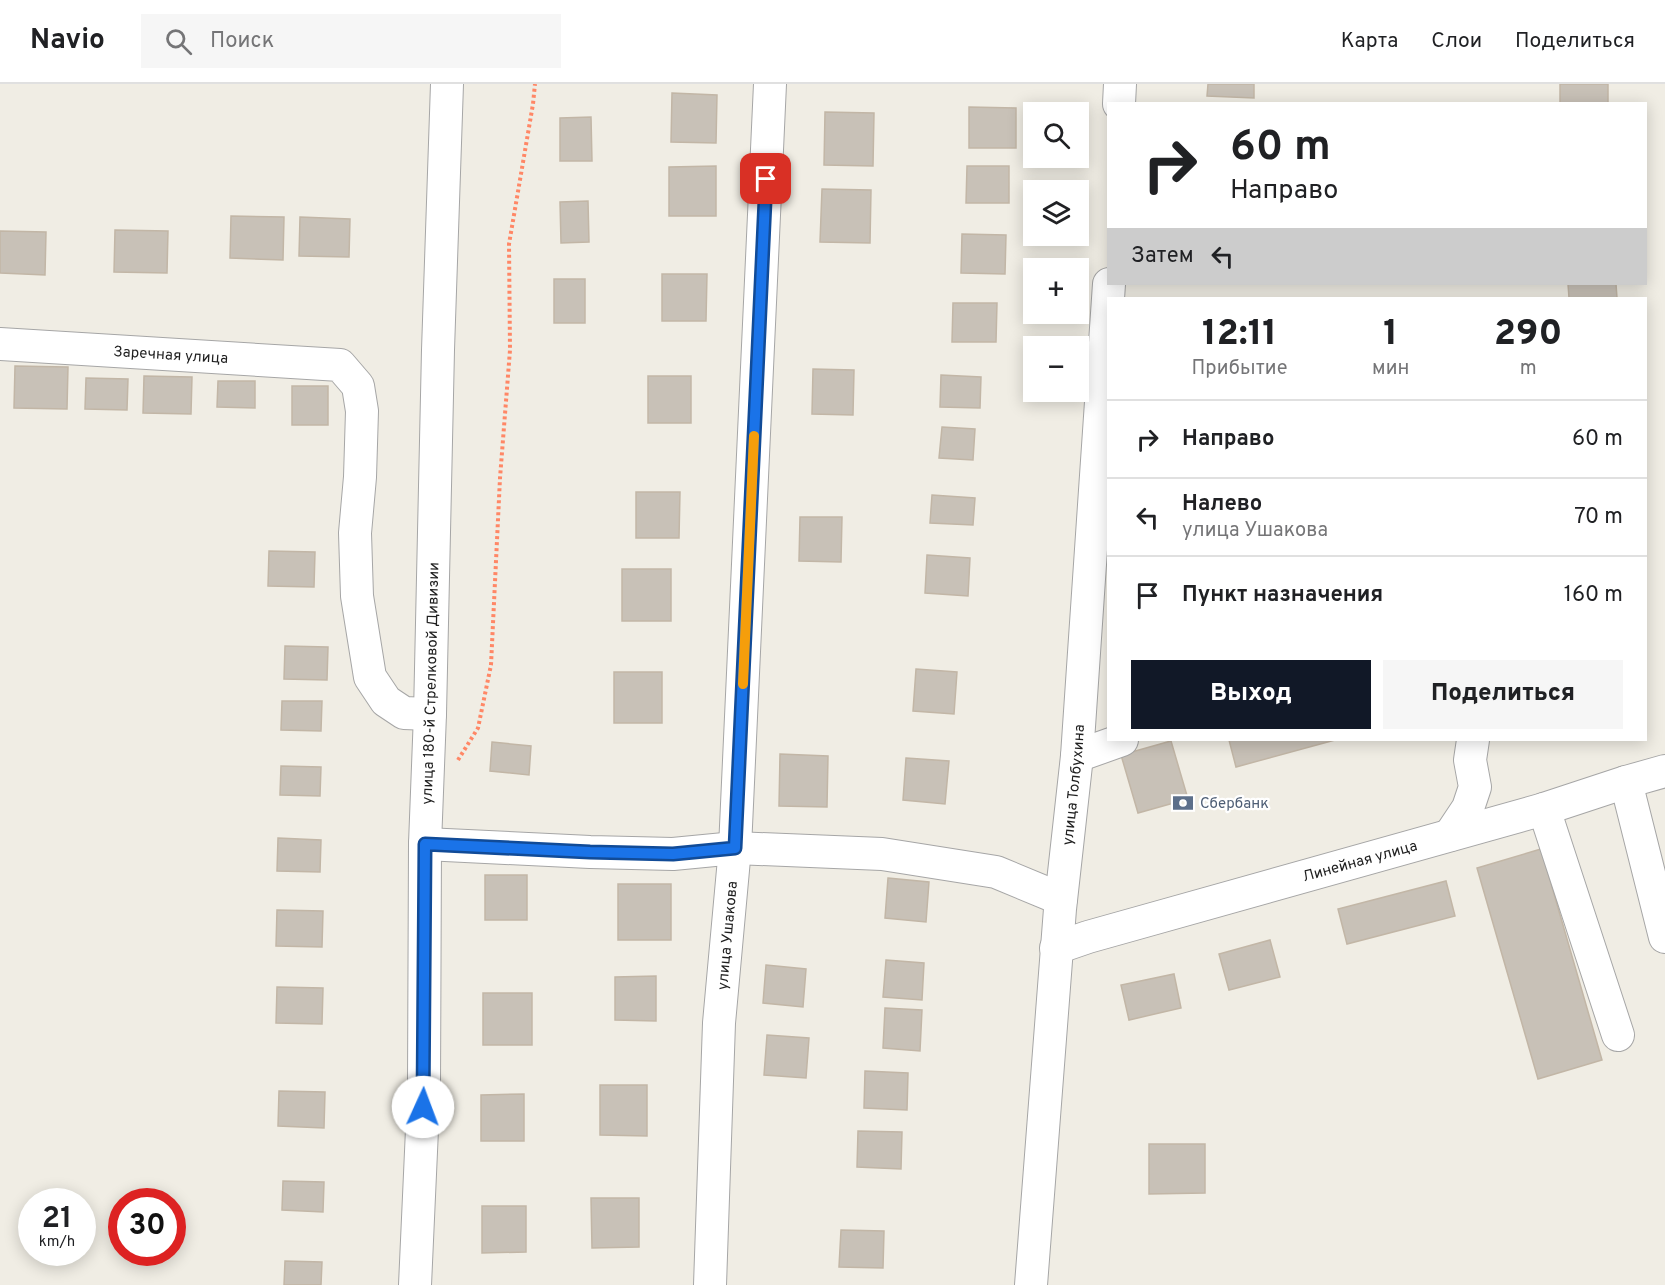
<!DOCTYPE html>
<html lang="ru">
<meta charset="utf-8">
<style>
:root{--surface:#fff;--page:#f6f6f6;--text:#202124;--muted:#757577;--line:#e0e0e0;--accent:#111827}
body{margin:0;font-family:Overpass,sans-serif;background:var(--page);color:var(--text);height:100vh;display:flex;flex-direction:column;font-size:22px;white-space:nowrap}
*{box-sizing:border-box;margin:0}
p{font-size:20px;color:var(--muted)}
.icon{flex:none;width:33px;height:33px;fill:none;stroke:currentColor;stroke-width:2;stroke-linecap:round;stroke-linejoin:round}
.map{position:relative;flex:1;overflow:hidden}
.side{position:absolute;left:1107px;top:213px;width:540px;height:444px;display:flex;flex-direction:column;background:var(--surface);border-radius:0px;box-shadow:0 3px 15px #0003}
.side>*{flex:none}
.hud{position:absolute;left:1107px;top:18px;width:540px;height:183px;border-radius:0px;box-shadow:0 3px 15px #0003;background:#fff;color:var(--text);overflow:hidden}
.fabs{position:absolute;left:1023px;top:18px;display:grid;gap:12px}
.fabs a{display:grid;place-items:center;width:66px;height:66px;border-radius:0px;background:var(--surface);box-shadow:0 3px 15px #0003;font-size:30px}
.speed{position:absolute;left:18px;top:1104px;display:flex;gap:12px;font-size:30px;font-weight:700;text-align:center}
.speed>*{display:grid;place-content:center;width:78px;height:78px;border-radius:50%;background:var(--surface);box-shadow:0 3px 15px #0003;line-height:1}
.speed small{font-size:15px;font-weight:400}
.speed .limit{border:9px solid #d22;background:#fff;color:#111}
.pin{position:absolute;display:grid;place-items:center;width:51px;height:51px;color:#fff;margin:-26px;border-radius:12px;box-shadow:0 3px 9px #0006}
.me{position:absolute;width:66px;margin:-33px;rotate:2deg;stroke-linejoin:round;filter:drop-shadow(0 0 4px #0008)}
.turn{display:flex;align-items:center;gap:21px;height:126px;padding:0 24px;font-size:27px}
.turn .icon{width:78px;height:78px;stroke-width:2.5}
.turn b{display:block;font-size:42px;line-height:51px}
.then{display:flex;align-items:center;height:57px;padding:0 24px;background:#0003;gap:12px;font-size:22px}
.eta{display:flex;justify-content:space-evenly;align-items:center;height:102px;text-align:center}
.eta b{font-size:36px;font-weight:800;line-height:42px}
.primary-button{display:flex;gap:12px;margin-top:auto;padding:12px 24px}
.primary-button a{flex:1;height:69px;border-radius:0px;background:var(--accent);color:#fff;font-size:24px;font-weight:800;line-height:69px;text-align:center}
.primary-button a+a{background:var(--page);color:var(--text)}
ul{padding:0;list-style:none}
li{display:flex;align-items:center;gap:18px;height:78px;padding:0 24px;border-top:2px solid var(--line)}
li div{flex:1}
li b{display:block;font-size:22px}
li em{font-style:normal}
header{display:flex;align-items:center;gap:36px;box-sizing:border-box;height:84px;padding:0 30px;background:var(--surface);border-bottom:2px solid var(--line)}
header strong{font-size:28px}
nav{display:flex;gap:33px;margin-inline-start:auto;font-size:21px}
.search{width:420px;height:54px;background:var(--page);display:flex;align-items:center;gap:15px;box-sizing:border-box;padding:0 21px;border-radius:0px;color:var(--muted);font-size:22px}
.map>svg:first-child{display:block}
.building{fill:#c8c1b7;stroke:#c2b6a6;stroke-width:1.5}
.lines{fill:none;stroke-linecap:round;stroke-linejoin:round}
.minor-casing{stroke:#a6a6a6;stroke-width:34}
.path{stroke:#ff8766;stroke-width:4;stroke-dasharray:3 3;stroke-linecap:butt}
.minor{stroke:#fff;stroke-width:32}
.route-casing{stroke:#114b97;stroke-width:15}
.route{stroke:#1a73e8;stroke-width:10}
.slow{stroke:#f59e0b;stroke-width:10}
.labels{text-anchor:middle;stroke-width:4.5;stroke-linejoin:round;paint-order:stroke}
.street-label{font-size:15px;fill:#1f1f1f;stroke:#fff}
.service-label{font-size:15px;fill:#4e5e75;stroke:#fff;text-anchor:start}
</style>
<header>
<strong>Navio</strong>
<div class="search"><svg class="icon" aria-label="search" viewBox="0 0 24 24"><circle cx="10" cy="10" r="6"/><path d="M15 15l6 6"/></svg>Поиск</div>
<nav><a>Карта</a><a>Слои</a><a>Поделиться</a></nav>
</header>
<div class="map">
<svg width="1665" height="1201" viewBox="0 0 1665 1201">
<rect width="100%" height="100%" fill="#f0ede4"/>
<path class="building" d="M1208,0H1254V14L1207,12Z
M1560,0H1608V20H1560Z
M672,9L717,11L716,59L671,58Z
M969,23L1016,24V64H969Z
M825,28L874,29L873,82L824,81Z
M591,33L592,77H560V34Z
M716,82V132H669V83Z
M967,82H1009V119H966Z
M822,105L871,106L870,159L820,158Z
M588,117L589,158L561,159L560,118Z
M231,132L284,133L283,176L230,174Z
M300,133L350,135L349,173L299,172Z
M115,146L168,147L167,189L114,188Z
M0,147L46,148L45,191L0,189Z
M962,150L1006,151L1005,190L961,189Z
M662,190H707L706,237H662Z
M554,195H585V239H554Z
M1568,200H1616L1617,214H1569Z
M953,219H997L996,258H952Z
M15,282L68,283L67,325L14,324Z
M813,285L854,286L853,331L812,330Z
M941,291L981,293L980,324L940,323Z
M144,292L192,293L191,330L143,329Z
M648,292H691V339H648Z
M86,294L128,295L127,326L85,325Z
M218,297H255V324L217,323Z
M292,302H328V341H292Z
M942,343L975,345L973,376L939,374Z
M636,408H680L679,454H636Z
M932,411L975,414L973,441L930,439Z
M800,433H842L841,478L799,477Z
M269,467L315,468L314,503L268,502Z
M927,471L970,474L968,512L925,509Z
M622,485H671V537H622Z
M285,562L328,563L327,596L284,595Z
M916,585L957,588L954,630L913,627Z
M614,588H662V639H614Z
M282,617H322L321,647L281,646Z
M1229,656H1335L1236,683Z
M1171,657L1188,715L1138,729L1121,671Z
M492,658L531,662L529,691L490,687Z
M780,670L828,672L827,723L779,722Z
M906,674L949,677L945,720L903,716Z
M281,682L321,683L320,712L280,711Z
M278,754L321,756L320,788L277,787Z
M1541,765L1602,976L1538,995L1477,784Z
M485,791H527V836H485Z
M888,794L929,798L926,838L885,834Z
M1446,797L1455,832L1347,860L1338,825Z
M618,800H671V856H618Z
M277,826L323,827L322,863L276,862Z
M1270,856L1280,893L1229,906L1219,870Z
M886,876L924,879L922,916L883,913Z
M766,881L806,885L803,923L763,919Z
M1174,890L1181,924L1129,936L1121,901Z
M656,892V937L615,936V893Z
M277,903L323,904L322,940L276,939Z
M483,909H532V961H483Z
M885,924L922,926L920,967L883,964Z
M767,951L809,954L806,994L764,991Z
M865,987L908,989L907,1026L864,1024Z
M600,1001H647V1052L600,1051Z
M279,1007L325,1008L324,1044L278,1042Z
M524,1010V1057H481V1011Z
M858,1047L902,1048L901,1085L857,1083Z
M1149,1060H1205V1109L1149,1110Z
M283,1097L324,1098L323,1128L282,1126Z
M591,1114H639V1163L592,1164Z
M482,1122H526V1168L482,1169Z
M841,1146L884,1147L883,1184L839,1183Z
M285,1177L322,1178L321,1201H284Z"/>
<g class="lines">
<defs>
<g id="minor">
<path d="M1119,20L1120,0"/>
<path id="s1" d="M0,260L340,281L358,302L362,327L360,393L355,449L357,512L370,593L386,617L404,629L430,630"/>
<path d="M1077,672L1122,656"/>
<path d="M1626,698L1665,853"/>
<path d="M1544,725L1618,951"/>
<path d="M1450,751L1468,724L1475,703L1470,676L1473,656"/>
<path d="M425,760L590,768L673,770L735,764L882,770L996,788L1061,815"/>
<path id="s2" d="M1056,864L1088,853L1544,725L1626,698L1665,687"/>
<path id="s3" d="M415,1201L424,1001L425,760L430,630L438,266L447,0"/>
<path id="s4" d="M710,1201L719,939L735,764L770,0"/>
<path id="s5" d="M1031,1201L1060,825L1077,672L1109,200"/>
</g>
</defs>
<use href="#minor" class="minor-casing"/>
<path class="path" d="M458,676L478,644L491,581L500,394L510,266L509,160L533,20L535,0"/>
<use href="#minor" class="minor"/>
</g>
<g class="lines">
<defs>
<path id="route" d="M423,1023L425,760L590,768L673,770L735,764L766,95"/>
</defs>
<use href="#route" class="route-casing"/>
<use href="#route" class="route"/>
<path class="slow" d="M743,600L754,352"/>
</g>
<defs>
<symbol id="bank-bare" viewBox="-9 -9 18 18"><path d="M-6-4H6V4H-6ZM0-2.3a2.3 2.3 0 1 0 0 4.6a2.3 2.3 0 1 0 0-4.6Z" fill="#5c6f8a" stroke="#fff" stroke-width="2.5" paint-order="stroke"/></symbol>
</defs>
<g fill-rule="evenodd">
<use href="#bank-bare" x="1168" y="704" width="30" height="30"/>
</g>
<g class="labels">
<g class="street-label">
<text dy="5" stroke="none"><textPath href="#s1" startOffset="171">Заречная улица</textPath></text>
<text dy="5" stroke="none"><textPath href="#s3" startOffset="602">улица 180-й Стрелковой Дивизии</textPath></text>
<text dy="5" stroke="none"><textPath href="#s5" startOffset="502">улица Толбухина</textPath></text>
<text dy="5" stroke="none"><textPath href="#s2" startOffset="316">Линейная улица</textPath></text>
<text dy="5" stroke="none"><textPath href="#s4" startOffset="350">улица Ушакова</textPath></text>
</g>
<g class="service-label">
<text x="1200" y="724">Сбербанк</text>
</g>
</g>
</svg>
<div class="fabs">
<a><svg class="icon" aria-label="search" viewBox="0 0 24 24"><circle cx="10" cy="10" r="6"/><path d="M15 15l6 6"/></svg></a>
<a><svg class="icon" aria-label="layers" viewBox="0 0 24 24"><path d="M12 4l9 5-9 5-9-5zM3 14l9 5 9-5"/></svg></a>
<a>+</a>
<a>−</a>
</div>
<div class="speed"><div>21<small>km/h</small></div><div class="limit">30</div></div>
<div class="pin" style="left:766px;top:95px;background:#d93025"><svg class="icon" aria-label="arrive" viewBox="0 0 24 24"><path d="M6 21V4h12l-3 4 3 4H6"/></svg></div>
<svg class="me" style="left:423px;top:1023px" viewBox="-20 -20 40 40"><circle r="19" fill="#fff"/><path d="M0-13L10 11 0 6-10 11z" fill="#1a73e8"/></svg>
<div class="hud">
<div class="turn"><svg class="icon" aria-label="right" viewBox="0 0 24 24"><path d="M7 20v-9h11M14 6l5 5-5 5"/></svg><div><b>60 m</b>Направо</div></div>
<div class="then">Затем<svg class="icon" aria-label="left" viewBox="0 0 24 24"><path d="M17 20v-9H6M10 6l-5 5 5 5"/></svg></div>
</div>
<section class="side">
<div class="eta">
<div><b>12:11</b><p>Прибытие</p></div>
<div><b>1</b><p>мин</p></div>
<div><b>290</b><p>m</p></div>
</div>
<ul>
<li><svg class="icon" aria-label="right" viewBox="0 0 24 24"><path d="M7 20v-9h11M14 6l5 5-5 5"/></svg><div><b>Направо</b></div><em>60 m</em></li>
<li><svg class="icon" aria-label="left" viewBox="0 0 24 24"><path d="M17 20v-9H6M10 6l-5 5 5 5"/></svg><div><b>Налево</b><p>улица Ушакова</p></div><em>70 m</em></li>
<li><svg class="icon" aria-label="arrive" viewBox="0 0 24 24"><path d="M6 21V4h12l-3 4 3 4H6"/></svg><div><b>Пункт назначения</b></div><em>160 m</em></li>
</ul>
<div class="primary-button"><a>Выход</a><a>Поделиться</a></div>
</section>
</div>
